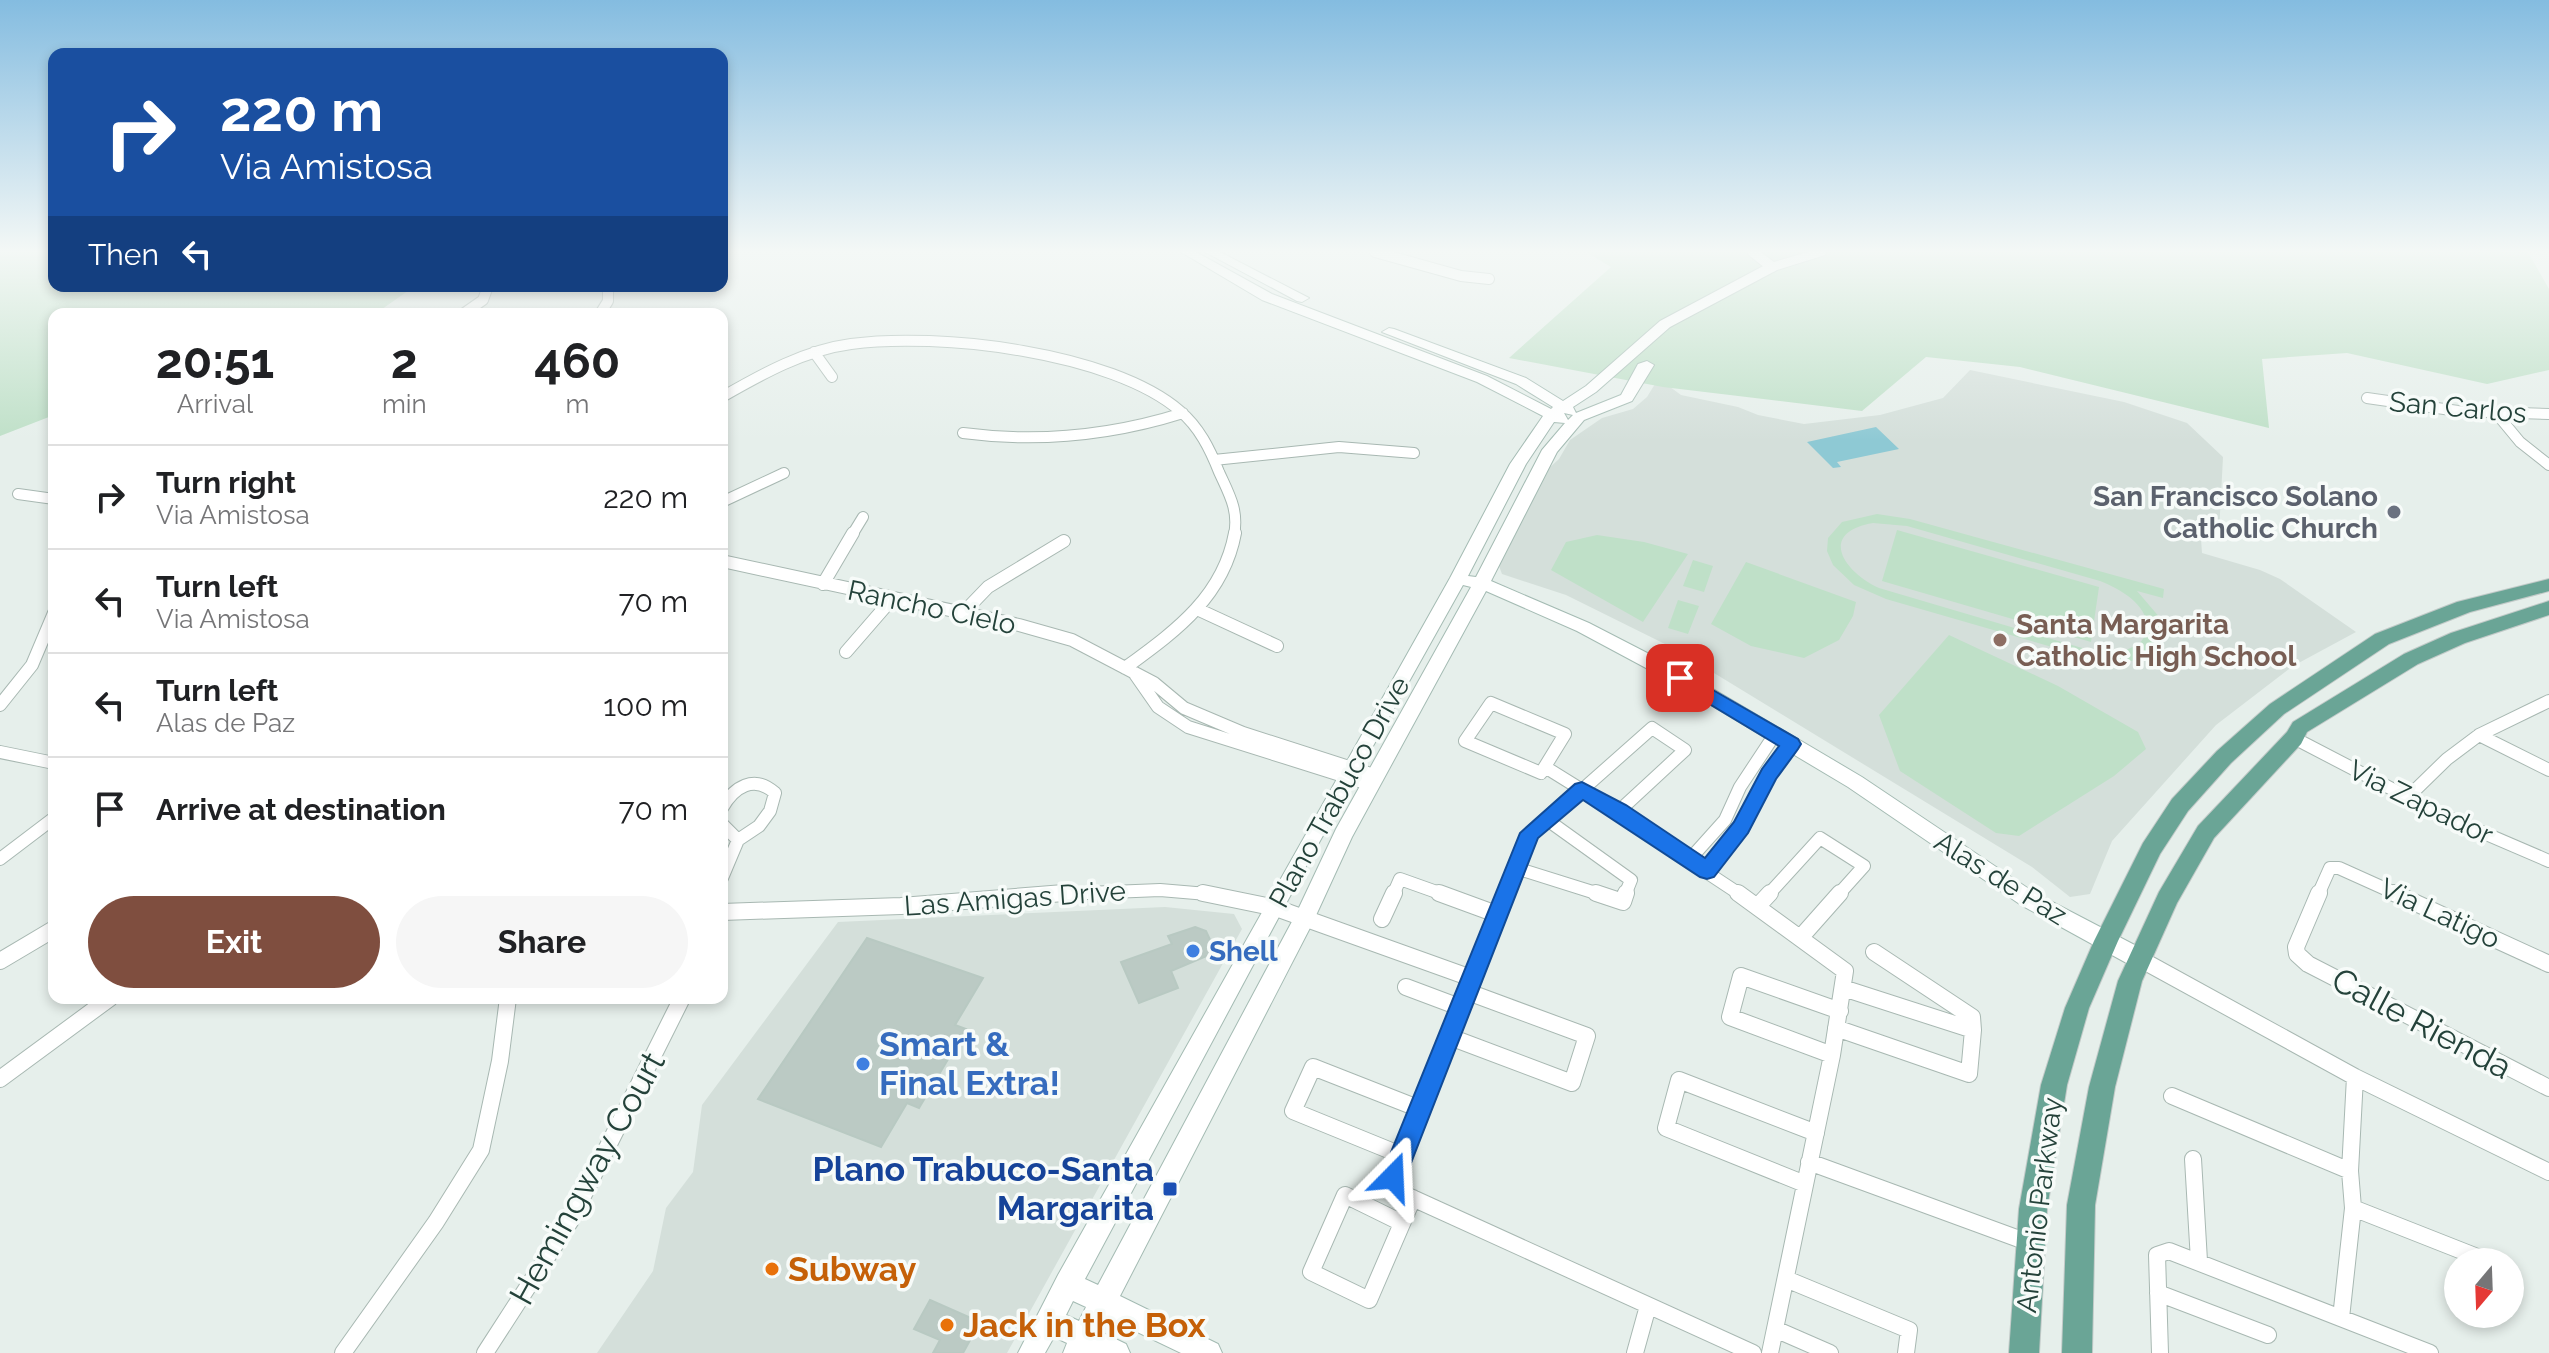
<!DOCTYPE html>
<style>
:root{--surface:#fff;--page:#f6f6f6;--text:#202124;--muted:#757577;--line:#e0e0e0;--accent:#7f4e3f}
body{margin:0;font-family:Raleway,sans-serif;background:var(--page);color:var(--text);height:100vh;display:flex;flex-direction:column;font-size:30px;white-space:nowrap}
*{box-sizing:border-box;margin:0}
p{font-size:26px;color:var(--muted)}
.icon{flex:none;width:44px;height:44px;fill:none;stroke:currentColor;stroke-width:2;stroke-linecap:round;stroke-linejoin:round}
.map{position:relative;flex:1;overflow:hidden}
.panel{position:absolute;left:48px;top:308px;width:680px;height:696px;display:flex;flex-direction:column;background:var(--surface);border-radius:16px;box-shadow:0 4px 12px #0003}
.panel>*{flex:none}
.guide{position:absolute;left:48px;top:48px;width:680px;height:244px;border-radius:16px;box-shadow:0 4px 12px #0003;background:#1a4fa0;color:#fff;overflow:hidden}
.needle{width:52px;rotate:199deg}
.buttons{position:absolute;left:2444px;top:1248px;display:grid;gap:16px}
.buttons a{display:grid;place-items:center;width:80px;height:80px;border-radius:50%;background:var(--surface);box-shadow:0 4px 12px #0003;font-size:40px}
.pin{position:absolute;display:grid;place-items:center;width:68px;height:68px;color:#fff;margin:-34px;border-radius:16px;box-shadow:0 4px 12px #0006}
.me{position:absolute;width:88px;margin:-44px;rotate:21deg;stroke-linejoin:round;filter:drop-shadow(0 0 6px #0008)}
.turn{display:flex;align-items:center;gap:28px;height:168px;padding:0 40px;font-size:36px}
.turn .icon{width:104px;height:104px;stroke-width:2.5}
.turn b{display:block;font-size:56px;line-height:68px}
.then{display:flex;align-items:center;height:76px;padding:0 40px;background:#0003;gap:16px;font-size:30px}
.eta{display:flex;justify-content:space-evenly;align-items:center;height:136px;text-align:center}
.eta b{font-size:48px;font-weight:700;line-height:56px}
.action{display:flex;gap:16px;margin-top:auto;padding:16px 40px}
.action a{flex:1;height:92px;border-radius:48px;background:var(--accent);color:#fff;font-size:32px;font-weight:700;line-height:92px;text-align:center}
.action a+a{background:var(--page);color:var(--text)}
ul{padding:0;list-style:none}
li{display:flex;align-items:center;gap:24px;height:104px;padding:0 40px;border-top:2px solid var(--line)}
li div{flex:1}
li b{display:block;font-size:30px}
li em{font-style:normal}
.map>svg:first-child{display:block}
.built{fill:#d4dfda}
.green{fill:#bfe0c8;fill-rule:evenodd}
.water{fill:#8ec9d4}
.building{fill:#bbcac4;stroke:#b8c9c2;stroke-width:2}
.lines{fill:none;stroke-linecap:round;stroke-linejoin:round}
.street-far2-casing{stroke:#a8b8b2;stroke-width:12}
.street-far1-casing{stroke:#a8b8b2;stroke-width:14}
.street-casing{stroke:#a8b8b2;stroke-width:18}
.secondary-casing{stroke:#a4bbb3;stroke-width:2}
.primary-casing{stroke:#c2cac8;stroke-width:2}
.street-far2{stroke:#fff;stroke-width:10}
.street-far1{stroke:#fff;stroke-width:12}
.street{stroke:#fff;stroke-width:16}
.secondary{fill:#fff;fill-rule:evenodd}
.primary{fill:#6aa596;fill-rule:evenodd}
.route{fill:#1a73e8;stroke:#114b97;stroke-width:2}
.worship-dot{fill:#6b7280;stroke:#f7fbf9;stroke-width:3}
.education-dot{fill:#8d6e63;stroke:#f7fbf9;stroke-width:3}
.shop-dot{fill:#3f7fe0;stroke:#f7fbf9;stroke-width:3}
.transit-dot{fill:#1a4fb4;stroke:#f7fbf9;stroke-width:3}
.food-dot{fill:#e8710a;stroke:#f7fbf9;stroke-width:3}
.labels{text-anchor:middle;stroke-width:7;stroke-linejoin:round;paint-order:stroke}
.street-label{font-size:28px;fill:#24423a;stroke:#f7fbf9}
.worship-label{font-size:28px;font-weight:bold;fill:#5b616d;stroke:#f7fbf9;text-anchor:end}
.education-label{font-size:28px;font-weight:bold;fill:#785e54;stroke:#f7fbf9;text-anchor:start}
.shop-label{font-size:28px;font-weight:bold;fill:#366cbe;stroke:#f7fbf9;text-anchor:start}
.near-street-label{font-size:34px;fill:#24423a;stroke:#f7fbf9}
.near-shop-label{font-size:34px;font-weight:bold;fill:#366cbe;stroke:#f7fbf9;text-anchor:start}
.near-transit-label{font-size:34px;font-weight:bold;fill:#164399;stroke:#f7fbf9;text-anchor:end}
.near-food-label{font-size:34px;font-weight:bold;fill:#c56008;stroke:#f7fbf9;text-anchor:start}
</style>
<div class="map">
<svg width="2549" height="1353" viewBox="0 0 2549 1353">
<rect width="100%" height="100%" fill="#e6efeb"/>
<path class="built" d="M1970,370L2124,402L2187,423L2223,457L2219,533L2201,539L2202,553L2260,570L2280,579L2356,632L2293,666L2216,725L2112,841L2090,894L2070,897L2032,867L1673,648L1566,595L1502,574L1499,566L1547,470L1559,459L1570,440L1602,418L1633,409L1647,397L1655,384H1666L1681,395L1738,407L1758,415L1804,424L1880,415L1943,398Z
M1165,907L1234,914L1242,929L1007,1353H597L653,1271L666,1208L693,1172L702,1105L838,922Z"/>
<path class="green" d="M0,252H54V286H415L375,314H54V415L0,436Z
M1586,252H2528L2549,289V370L2487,384L2347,353L2262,359L2269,428L2020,367L1926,357L1862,411L1663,387L1509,358L1611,267Z
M1877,514L1910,519L2164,589L2163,598L2137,591L2161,619L2162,641C2149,662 2126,663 2104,662L1886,599L1854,585L1833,565L1827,551L1828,538L1842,522ZM1873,523L1907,526L2100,581C2122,590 2153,607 2146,635L2139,644L2126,650H2089L1879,588C1844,572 1817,533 1873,523Z
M1897,530L2099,587L2091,642L1882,581Z
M1597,535L1644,542L1688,554L1643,622L1551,570L1566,542Z
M1693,560L1713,566L1704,592L1683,586Z
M1746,562L1856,602L1853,616L1839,640L1804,658L1751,646L1711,624Z
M1678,600L1699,606L1688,634L1668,628Z
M1949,635L2058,686L2138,732L2146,749L2114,776L2019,836L1996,833L1900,771L1879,715Z"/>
<path class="water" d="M1876,427L1899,449L1837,462L1841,467L1833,468L1807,442Z"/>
<path class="building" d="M1195,927L1206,931L1213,946L1209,955L1171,971L1178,988L1139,1003L1121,962L1172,944L1168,936Z
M867,938L983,978L955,1025L966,1029L919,1108L907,1103L881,1147L758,1099Z
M930,1300L980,1322L963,1353H933L940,1340L914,1329Z"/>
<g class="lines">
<defs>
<path id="street-far2" d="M1375,252L1461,276L1489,279
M1753,252L1772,267
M463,314L483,300L488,286
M600,314L608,301V286
M814,352L832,377
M722,397C762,374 805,350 851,344C938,332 1112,352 1180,411C1199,427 1210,449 1219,472C1229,494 1239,510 1234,535
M2367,398L2458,411L2549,414
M2496,413L2520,442L2549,465
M963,433C1039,443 1110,436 1183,413
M1214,460L1339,447L1414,453
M18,494L54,499
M722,502L784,473
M852,535L863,517"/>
<path id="street-far1" d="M722,561L1019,625L1072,640L1154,683L1184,708L1243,733L1377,776
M823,584L853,533
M1197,609L1277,646
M962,614L988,587L1064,541
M846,652L892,599
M1125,668C1174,632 1223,598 1235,533
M1135,674L1158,707L1188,727L1372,785
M1491,703L1565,734L1541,773L1465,741Z
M0,705L32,665L54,613
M2479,735L2549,770
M2294,738L2442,815L2549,861
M0,752L54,763
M1545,767L1582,790L1652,728L1685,750L1619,811
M2408,797L2447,759L2479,735L2549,701
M722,808C734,787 754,774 775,793L770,811L759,826L738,840L722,878
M1546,819L1631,880L1625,895
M722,824L738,840
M0,859L54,818
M1690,859L1725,820L1740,787L1775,734
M1516,868L1602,895
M1707,871L1741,828L1769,774L1791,744
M1038,895L1160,890L1219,895
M1393,895L1400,879L1445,895
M1505,895L1530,833L1582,790L1741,895
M1768,895L1820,838L1864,866L1838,895
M2318,895L2330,868H2339L2399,895"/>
<path id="street" d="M1203,893L1276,908L1474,979
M1439,893L1499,915
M1506,893L1401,1155L1394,1178L1397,1191L1753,1353
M1596,893L1623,902L1626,893
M1738,893L1845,971L1832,1055L1770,1353
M2319,893L2296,947L2297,954L2308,964L2549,1088
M2394,893L2549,964
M1757,907L1770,893
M722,912L901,906L1064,893
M1382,919L1394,893
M1801,937L1840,893
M1874,952L1972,1017L1973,1030
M2140,959L2355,1077L2549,1172
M0,961L54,929
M1406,987L1462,1008
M1836,1028L1969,1074L1973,1030L1843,988
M1450,1037L1572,1083L1587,1036L1468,992
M1832,1055L1730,1017L1741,976L1840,1011
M0,1079L110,998
M2172,1096L2350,1171
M1401,1155L1293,1111L1313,1067L1420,1109
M2193,1159L2199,1261
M1809,1162L2030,1243
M1805,1184L1666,1128L1679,1080L1816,1133
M2353,1208L2485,1260
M1402,1223L1345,1195L1311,1272L1369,1300L1413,1198
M1786,1279L1909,1330L1906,1353
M2158,1293L2268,1335
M2341,1318L2353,1208L2350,1171L2355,1077
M1775,1329L1830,1353
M343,1353L436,1222L481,1150L500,1061L508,998
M485,1353L571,1220L682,998
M1635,1353L1648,1306
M2160,1353L2157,1255L2169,1251L2430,1353"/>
<path id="secondary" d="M1181,252H1196L1272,294L1487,376L1551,409L1553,407L1516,384L1382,332L1389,328L1394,329L1526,378L1563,401L1586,386L1660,321L1767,264L1808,252H1826L1825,255L1777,270L1670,327L1596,392L1573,407L1576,413L1621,395L1638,364L1647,361L1654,365L1632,401L1584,420L1557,452L1491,581L1589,623L1686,673L1862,777L2035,893L2148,952L2151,959L2148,966L2140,968L2132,966L2021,905L1848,787L1674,683L1577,631L1486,591L1352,837L1312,924L1120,1296L1218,1344L1222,1353H1181L1108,1318L1101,1332L1126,1344L1130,1353H1063L1067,1343L1054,1337L1045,1353H1018L1058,1275L1450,578L1510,464L1543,416L1477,382L1262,300ZM1564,413L1573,415L1568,420ZM1554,422L1565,423L1542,450L1476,577L1468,576L1526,464ZM1463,585L1471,587L1336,829L1296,914L1098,1285L1085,1279L1311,857ZM1073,1301L1086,1307L1079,1321L1066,1315Z
M1205,252H1220L1309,298L1302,302L1297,301Z"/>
<path id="primary" d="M2549,579V591L2470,612L2389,644L2284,714L2231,763L2188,811L2160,854L2118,941L2089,1008L2067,1085L2047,1209L2039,1353H2009L2019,1209L2041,1085L2065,1008L2094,941L2143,843L2172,799L2217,751L2270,704L2375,634L2457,602Z
M2549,601V615L2465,643L2418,664L2307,732L2301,744L2214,838L2177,903L2142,981L2115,1087L2095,1205L2092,1353H2062L2067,1205L2089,1087L2118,981L2159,892L2198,826L2287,732L2293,722L2404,654L2451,633Z"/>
</defs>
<use href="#street-far2" class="street-far2-casing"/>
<use href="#street-far1" class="street-far1-casing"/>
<use href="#street" class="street-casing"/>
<use href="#secondary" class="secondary-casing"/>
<use href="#primary" class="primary-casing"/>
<use href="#street-far2" class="street-far2"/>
<use href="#street-far1" class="street-far1"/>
<use href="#street" class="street"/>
<use href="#secondary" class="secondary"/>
<use href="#primary" class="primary"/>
</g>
<linearGradient id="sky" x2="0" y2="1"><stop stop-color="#84bce0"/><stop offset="0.57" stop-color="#f4f8f6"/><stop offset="1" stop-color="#f4f8f6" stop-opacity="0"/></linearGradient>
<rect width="2549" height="441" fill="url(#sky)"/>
<path class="route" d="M1680,671L1798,739L1801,744L1798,749L1776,779L1748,833L1714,877L1707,879L1700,877L1583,800L1538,838L1402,1186L1393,1189L1385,1186L1381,1177L1520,833L1575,784L1582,782L1626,805L1705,858L1734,822L1762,769L1779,746L1673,682L1671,678L1673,673Z"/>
<circle class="worship-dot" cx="2394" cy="512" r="8"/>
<circle class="education-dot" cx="2000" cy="640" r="8"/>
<g class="shop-dot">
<circle cx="1193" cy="951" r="8"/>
<circle cx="863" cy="1064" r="8"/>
</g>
<rect class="transit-dot" x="1162" y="1181" width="16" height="16" rx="4"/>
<g class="food-dot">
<circle cx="772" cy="1269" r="8"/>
<circle cx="947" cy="1325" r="8"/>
</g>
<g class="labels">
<g class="street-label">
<text transform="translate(2458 407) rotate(5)" y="10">San Carlos</text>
<text transform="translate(932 607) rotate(12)" y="10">Rancho Cielo</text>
<text transform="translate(1339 792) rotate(-61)" y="10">Plano Trabuco Drive</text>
<text transform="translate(2421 802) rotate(26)" y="10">Via Zapador</text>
<text transform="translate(2001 878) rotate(32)" y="10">Alas de Paz</text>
<text transform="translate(1015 898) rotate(-4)" y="10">Las Amigas Drive</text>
<text transform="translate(2440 913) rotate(25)" y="10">Via Latigo</text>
<text transform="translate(2039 1205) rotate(-83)" y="10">Antonio Parkway</text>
</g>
<g class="worship-label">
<text x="2378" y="506">San Francisco Solano<tspan x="2378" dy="32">Catholic Church</tspan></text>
</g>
<g class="education-label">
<text x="2016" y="634">Santa Margarita<tspan x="2016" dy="32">Catholic High School</tspan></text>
</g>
<g class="shop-label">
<text x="1209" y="961">Shell</text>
</g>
<g class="near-street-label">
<text transform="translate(2422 1023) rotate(28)" y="12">Calle Rienda</text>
<text transform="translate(587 1178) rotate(-61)" y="12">Hemingway Court</text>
</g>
<g class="near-shop-label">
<text x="879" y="1056">Smart &amp;<tspan x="879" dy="39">Final Extra!</tspan></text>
</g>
<g class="near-transit-label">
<text x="1154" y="1181">Plano Trabuco-Santa<tspan x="1154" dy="39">Margarita</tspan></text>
</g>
<g class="near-food-label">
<text x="788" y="1281">Subway</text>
<text x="963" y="1337">Jack in the Box</text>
</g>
</g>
</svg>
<div class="buttons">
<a><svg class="needle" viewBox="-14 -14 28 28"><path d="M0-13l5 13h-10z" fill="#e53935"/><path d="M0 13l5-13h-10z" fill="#757577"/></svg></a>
</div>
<div class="pin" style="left:1680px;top:678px;background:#d93025"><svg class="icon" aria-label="arrive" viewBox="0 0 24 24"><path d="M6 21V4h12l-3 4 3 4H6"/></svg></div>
<svg class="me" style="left:1393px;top:1177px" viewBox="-20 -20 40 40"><path d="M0-17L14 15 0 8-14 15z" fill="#1a73e8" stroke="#fff" stroke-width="4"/></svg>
<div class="guide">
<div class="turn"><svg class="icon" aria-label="right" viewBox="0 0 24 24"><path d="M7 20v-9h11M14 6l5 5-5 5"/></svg><div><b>220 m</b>Via Amistosa</div></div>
<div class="then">Then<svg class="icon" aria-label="left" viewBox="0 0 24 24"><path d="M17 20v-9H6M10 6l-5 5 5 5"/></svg></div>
</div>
<section class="panel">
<div class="eta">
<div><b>20:51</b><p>Arrival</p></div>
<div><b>2</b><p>min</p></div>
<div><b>460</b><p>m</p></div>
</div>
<ul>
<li><svg class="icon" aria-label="right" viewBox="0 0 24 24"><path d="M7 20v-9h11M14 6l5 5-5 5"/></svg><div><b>Turn right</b><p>Via Amistosa</p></div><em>220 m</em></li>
<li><svg class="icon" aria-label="left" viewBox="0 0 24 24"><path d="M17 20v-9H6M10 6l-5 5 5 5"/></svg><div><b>Turn left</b><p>Via Amistosa</p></div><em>70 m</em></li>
<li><svg class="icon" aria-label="left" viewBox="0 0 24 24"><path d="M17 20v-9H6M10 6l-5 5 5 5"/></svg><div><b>Turn left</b><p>Alas de Paz</p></div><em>100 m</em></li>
<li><svg class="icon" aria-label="arrive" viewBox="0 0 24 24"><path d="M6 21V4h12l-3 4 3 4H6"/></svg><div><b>Arrive at destination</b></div><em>70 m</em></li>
</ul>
<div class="action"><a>Exit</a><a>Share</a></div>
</section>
</div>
